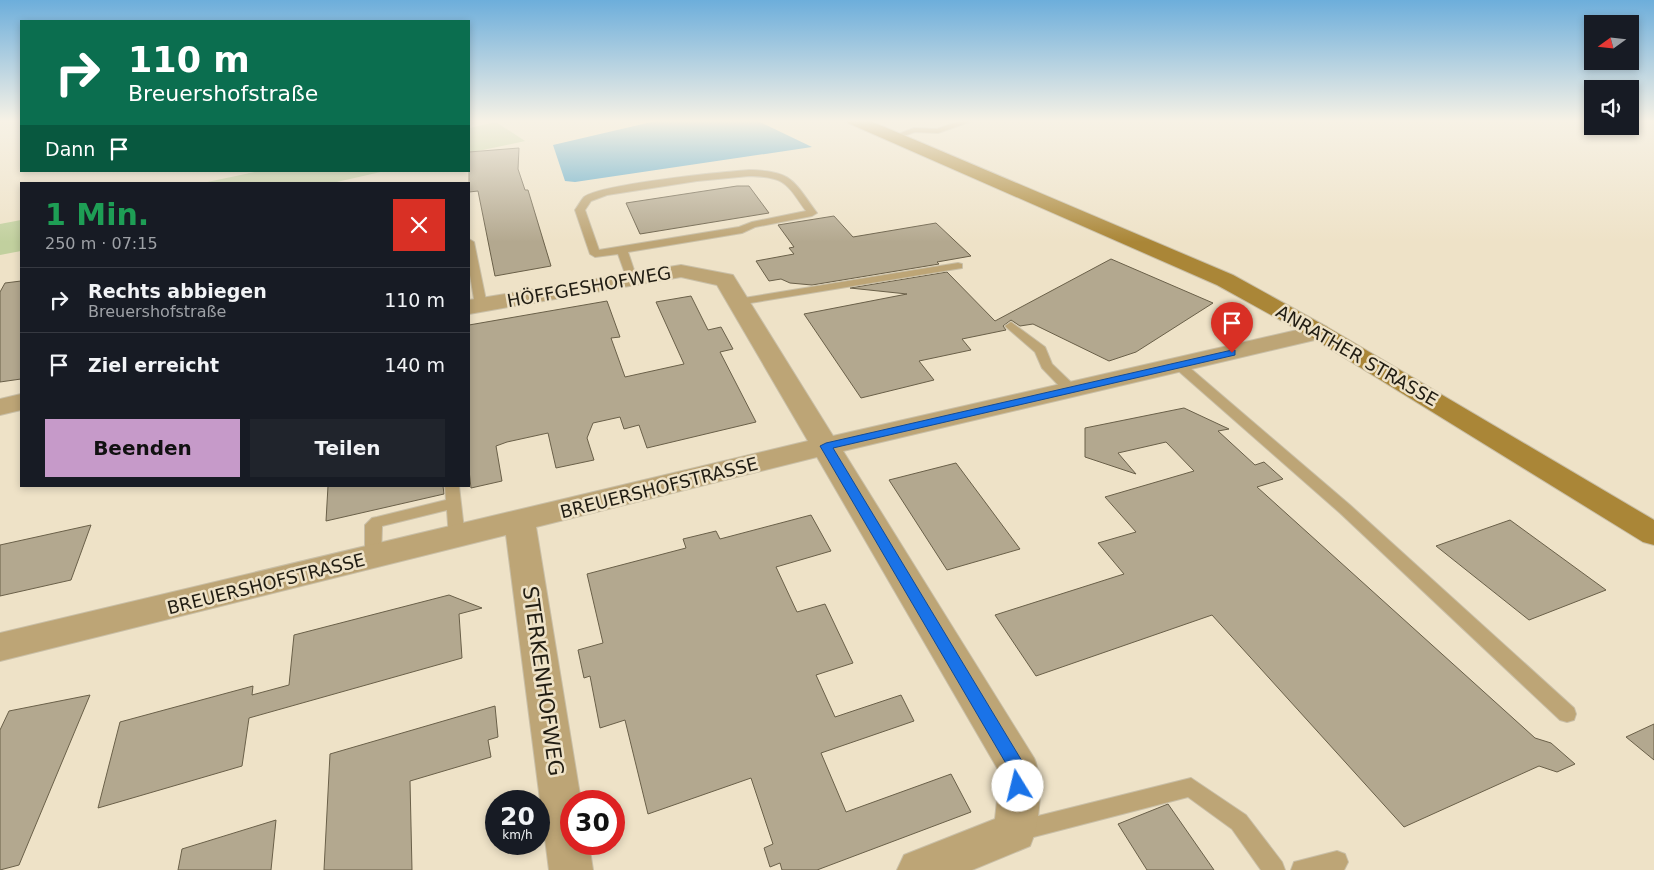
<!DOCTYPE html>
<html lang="de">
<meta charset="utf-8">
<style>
:root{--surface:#171b24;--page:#20242c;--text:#f1f3f6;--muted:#9ea1a6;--line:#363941;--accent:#c69ac9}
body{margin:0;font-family:"DejaVu Sans",sans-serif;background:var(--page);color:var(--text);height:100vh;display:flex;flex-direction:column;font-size:19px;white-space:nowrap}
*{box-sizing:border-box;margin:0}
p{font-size:16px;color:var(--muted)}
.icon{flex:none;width:28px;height:28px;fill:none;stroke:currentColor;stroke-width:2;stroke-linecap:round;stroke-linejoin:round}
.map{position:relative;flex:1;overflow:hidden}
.sheet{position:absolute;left:20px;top:182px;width:450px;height:305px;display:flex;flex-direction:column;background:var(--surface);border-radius:0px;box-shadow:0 2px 8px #0003}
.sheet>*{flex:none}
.top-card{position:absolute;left:20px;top:20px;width:450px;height:152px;border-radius:0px;box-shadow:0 2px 8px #0003;background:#0b6e4f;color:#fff;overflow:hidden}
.needle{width:32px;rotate:255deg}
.fabs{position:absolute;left:1584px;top:15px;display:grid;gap:10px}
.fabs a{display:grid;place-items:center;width:55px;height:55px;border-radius:0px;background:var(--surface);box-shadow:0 2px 8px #0003;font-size:25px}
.speed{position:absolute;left:485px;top:790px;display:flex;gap:10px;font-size:25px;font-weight:700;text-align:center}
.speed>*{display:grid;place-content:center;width:65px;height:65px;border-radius:50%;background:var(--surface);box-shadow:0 2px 8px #0003;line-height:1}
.speed small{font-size:12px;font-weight:400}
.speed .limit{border:8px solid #d22;background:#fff;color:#111}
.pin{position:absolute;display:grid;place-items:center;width:42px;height:42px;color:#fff;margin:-51px -21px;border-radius:50% 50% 50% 0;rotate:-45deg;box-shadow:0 0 5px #0007}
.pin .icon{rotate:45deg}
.me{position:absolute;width:55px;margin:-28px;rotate:351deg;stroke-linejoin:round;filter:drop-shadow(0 0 4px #0008)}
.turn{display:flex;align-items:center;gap:18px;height:105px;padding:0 25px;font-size:22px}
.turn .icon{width:65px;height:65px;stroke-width:2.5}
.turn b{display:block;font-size:35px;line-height:42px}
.then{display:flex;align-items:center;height:48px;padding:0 25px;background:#0003;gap:10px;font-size:19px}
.round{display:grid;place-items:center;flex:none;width:52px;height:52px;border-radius:0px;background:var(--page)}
.overview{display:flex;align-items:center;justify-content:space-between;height:85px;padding:0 25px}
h1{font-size:30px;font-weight:700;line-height:38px;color:#1e9e55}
.action{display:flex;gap:10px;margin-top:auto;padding:10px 25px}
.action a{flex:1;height:58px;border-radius:0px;background:var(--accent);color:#111;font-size:20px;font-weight:700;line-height:58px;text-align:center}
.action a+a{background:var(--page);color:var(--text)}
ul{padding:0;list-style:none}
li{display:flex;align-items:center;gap:15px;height:65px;padding:0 25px;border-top:1px solid var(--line)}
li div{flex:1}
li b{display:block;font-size:19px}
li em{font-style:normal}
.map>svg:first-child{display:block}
.green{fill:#c1d09e}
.water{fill:#54a5c8}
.building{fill:#b3a88f;stroke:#6a6049}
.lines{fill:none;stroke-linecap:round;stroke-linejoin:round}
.service-casing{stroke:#c9bfa7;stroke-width:2}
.minor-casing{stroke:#c9bfa7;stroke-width:2}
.secondary-casing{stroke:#c9bfa7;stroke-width:2}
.service{fill:#bda576;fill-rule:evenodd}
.minor{fill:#bda576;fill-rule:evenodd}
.secondary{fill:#aa8637;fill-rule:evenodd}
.route{fill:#1a73e8;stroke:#114b97}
.labels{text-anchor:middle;stroke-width:5;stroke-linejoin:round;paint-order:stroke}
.street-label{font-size:18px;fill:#211d13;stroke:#eee2c7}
.near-street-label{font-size:21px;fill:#211d13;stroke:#eee2c7}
</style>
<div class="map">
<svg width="1654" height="870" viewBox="0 0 1654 870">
<rect width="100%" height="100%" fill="#eee2c7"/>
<path class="green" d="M496,122L525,141L469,153V128Z
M259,171H385L328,184H198Z
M21,220V251L0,255V224Z"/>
<path class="water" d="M660,120H756L812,147L575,182L565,181L553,145Z"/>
<path class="building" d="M519,148L518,169L525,190H528L551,266L495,276L478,191L469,192V152Z
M737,186H749L769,213L640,234L626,203Z
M834,216L853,237L936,223L971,256L937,262L939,264L812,285L790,283L781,279L769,281L756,261L794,254L789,248L794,247L778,225Z
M1111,259L1213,303L1136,352L1109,361L1033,324L1020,326L1011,320L1003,326L1006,330L962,339L971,350L919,361L934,380L861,398L804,314L907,294L850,288L947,272L995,321Z
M21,281V379L0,382V292L5,283Z
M691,296L708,330L721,327L733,349L720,352L756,422L647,448L639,425L624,429L620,417L593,423L587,438L594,460L556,468L548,433L507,442L496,446L502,481L471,488L469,470V325L607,301L620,337L611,338L625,377L684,364L656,302Z
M1184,408L1229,429L1218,431L1255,465L1264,462L1283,479L1257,487L1535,738L1551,743L1575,764L1557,772L1539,766L1404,827L1212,615L1036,676L995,615L1124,574L1098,543L1136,532L1105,497L1194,471L1166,442L1118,453L1136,474L1085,457V428Z
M956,463L1020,549L947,570L889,480Z
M328,486H443L444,494L326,521Z
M811,515L831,551L776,567L797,612L825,604L853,663L816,675L835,717L901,695L914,721L821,753L846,812L951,774L971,812L817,870H782L780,863L770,867L764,848L773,844L751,778L648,814L625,720L600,728L590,676L584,678L578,650L603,643L587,574L686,548L683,539L716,531L720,539Z
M1510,520L1606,590L1529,620L1436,546Z
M91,525L71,580L0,596V545Z
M449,595L482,608L459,614L462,658L249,718L242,766L98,808L120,722L253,686L252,695L289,685L294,635Z
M90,695L19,865L0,870V730L9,711Z
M495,706L498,737L488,740L491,757L410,781L412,870H324L330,754Z
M1654,724V760L1626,737Z
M1168,804L1214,870H1147L1118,824Z
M276,820L271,870H178L182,849Z"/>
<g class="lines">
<defs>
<path id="service" d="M963,120H975L938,133L915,132L895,139L891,137L914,128L937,129Z
M749,170C792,171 793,180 817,213L812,216L755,227L742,233L628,252L637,279L632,282L627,279L618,254L595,257L590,254L575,210C578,206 581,200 584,197C601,184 722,172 749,170ZM749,176C786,177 786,183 806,211L752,222L739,227L599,250L585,210L591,201L607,195L697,181Z
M469,239L474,242L487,305L481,308L475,305L469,269Z
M958,263L962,264V268L738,305L732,302L738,299Z
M1011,322L1045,347L1052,364L1076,387L1077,390L1076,393H1066L1042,368L1035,352L1005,326Z
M1179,361L1183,362L1350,505L1574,708L1576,714L1574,720L1567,722L1560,720L1340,513L1175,368L1173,365Z
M445,486H459L465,538L463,542H451L449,538L447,510L382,526L381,558L379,562L373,564L367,562L365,558V525L372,518L377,517L446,500Z
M1191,778L1246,815L1282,862L1285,870H1261L1232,829L1188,797L1018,841L1011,838L1007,831L1011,824L1018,821Z
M1337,851L1345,854L1348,862L1344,870H1291L1294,862Z"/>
<path id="minor" d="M681,265L733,275L833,436L1319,325L1327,327L1331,332L1327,337L1319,339L843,451L1034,758C1044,780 1040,824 1030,846L972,870H897L904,855L995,819L1000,773L817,457L536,527L581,801H571V844H589L593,870H549L506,535L0,661V633L808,441L717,285L681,277L469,314V300Z
M21,394V410L0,415V399Z"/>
<path id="secondary" d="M846,120H868L1233,275L1327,327L1654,520V545L1643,542L1311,337L1217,285L848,123Z"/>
</defs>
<use href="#service" class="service-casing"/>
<use href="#minor" class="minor-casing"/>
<use href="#secondary" class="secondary-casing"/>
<use href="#service" class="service"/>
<use href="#minor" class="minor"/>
<use href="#secondary" class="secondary"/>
</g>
<linearGradient id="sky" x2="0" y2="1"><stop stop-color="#6daedb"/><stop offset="0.5" stop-color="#f7f2e6"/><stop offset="1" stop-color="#f7f2e6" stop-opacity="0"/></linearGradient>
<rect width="1654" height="242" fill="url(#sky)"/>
<path class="route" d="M1232,350H1235V355L833,448L1025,766L1028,771L1024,792L1018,794L1012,792L1010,786L1011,772L820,446L826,443Z"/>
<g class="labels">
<g class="street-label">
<text transform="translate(589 287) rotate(-10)" y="6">HÖFFGESHOFWEG</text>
<text transform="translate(1357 356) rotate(30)" y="6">ANRATHER STRASSE</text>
<text transform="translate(659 488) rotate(-14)" y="6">BREUERSHOFSTRASSE</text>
<text transform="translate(266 584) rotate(-14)" y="6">BREUERSHOFSTRASSE</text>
</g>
<g class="near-street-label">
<text transform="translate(543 681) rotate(82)" y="7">STERKENHOFWEG</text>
</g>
</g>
</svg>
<div class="fabs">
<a><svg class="needle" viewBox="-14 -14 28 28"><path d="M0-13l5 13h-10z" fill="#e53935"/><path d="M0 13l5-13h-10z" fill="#9ea1a6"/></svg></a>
<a><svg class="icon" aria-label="sound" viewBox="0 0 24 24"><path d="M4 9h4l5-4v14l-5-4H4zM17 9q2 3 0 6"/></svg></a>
</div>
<div class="speed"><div>20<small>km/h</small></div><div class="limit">30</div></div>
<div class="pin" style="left:1232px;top:353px;background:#d93025"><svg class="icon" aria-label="arrive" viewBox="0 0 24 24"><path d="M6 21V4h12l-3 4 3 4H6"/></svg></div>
<svg class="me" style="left:1018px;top:786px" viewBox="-20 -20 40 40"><circle r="19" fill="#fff"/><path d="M0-13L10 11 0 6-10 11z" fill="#1a73e8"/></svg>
<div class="top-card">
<div class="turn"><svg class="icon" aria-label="right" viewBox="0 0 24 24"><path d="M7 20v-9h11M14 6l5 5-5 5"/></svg><div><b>110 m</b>Breuershofstraße</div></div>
<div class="then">Dann<svg class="icon" aria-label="arrive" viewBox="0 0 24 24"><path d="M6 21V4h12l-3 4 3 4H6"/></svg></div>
</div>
<section class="sheet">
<div class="overview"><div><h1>1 Min.</h1><p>250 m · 07:15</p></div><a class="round" style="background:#d93025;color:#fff"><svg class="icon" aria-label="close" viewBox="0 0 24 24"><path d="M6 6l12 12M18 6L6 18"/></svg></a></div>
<ul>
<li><svg class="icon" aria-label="right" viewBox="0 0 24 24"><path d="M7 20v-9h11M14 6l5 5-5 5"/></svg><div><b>Rechts abbiegen</b><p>Breuershofstraße</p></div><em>110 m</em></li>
<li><svg class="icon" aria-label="arrive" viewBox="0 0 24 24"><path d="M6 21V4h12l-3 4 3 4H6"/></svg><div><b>Ziel erreicht</b></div><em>140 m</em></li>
</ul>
<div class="action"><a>Beenden</a><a>Teilen</a></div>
</section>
</div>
